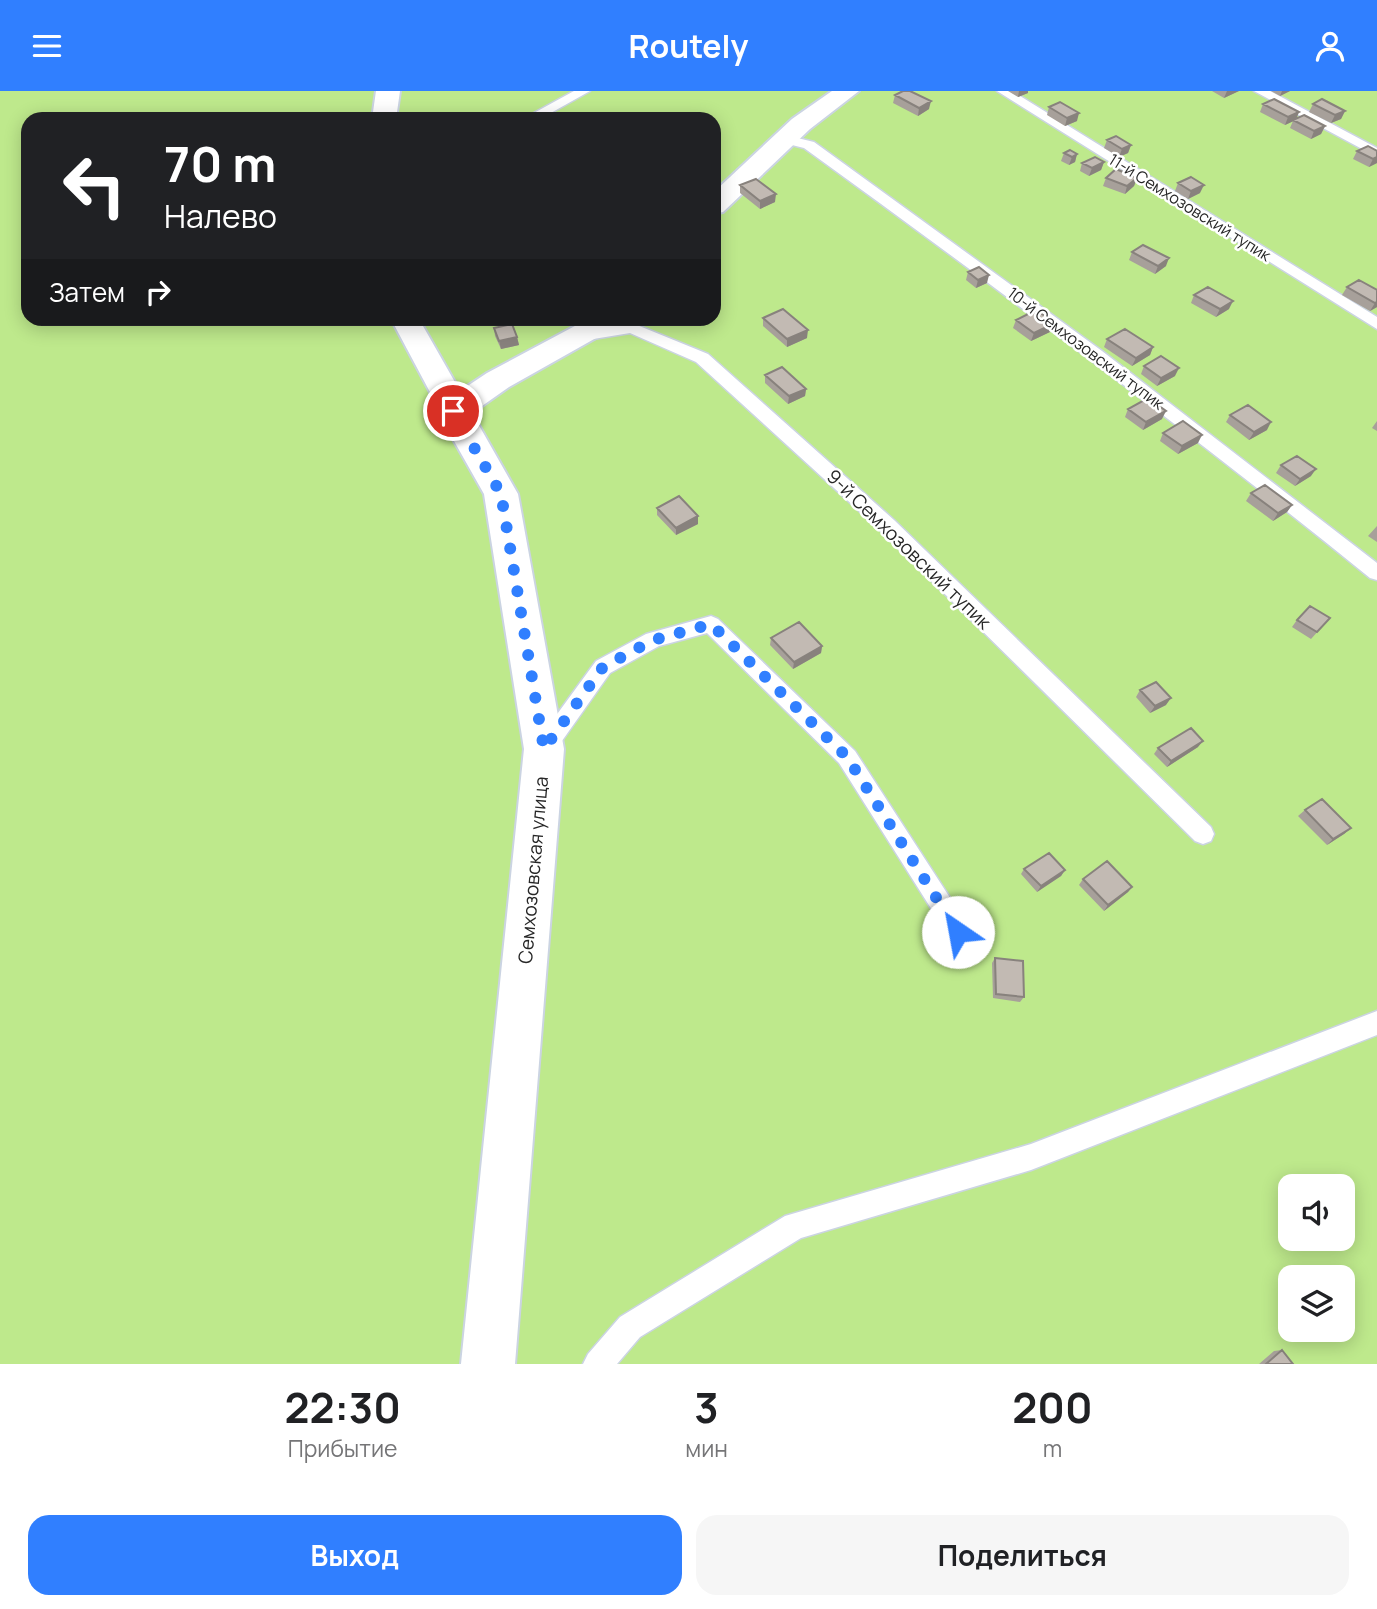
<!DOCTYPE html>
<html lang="ru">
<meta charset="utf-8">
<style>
:root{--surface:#fff;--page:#f6f6f6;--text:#202124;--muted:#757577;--accent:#307fff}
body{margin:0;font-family:Manrope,sans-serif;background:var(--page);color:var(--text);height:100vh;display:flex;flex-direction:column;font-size:26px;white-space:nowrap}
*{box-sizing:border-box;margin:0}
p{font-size:23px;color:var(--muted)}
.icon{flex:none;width:38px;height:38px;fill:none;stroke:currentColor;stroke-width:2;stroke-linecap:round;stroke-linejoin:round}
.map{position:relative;height:1273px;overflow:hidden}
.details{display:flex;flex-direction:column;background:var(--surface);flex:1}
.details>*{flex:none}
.guide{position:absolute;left:21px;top:21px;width:700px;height:214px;border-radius:21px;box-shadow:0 4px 18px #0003;background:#202124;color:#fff;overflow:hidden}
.controls{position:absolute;left:1278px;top:1083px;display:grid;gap:14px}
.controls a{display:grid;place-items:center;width:77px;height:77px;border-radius:14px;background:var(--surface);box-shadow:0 4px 18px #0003;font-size:35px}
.pin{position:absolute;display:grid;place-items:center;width:60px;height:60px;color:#fff;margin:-30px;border:4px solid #fff;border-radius:50%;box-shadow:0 2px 7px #0007}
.me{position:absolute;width:77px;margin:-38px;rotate:327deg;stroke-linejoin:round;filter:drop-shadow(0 0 5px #0008)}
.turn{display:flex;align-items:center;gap:24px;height:147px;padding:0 28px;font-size:32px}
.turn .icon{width:91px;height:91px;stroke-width:2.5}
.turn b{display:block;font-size:49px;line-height:60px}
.then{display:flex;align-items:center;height:66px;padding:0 28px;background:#0003;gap:14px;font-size:26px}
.eta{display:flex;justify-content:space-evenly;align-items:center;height:119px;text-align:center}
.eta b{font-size:42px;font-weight:700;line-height:49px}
.action{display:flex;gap:14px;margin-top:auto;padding:14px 28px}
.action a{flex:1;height:80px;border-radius:21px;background:var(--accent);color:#fff;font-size:28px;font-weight:700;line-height:80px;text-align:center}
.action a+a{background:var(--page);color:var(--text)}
header{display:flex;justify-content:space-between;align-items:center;height:91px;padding:0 28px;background:var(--accent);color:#fff;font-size:32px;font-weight:700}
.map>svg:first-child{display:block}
.green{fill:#bee98c;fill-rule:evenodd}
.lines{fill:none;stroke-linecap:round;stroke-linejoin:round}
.service-casing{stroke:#cbd4e2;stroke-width:3}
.minor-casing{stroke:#cbd4e2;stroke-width:4}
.service{fill:#fff;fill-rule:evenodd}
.minor{fill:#fff;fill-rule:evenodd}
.wall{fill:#a7a09a}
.shaded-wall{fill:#88827d}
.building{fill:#c2bab3;stroke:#88827d;stroke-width:2}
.route{stroke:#307fff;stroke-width:12;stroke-dasharray:0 21.6}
.labels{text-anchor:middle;stroke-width:5;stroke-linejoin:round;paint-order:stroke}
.far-street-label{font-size:16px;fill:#272727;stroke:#fff}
.street-label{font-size:19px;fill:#272727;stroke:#fff}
</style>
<header><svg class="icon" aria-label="menu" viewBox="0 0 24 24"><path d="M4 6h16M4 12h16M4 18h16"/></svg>Routely<svg class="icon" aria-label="person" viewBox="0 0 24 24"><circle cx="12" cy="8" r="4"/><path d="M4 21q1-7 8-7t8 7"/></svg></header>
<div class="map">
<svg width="1377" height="1273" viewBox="0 0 1377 1273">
<rect width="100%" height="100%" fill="#ecded6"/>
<path class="green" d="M0,0H1377V1273H0ZM28,28H714V228H28ZM1290,1096H1342V1148H1290ZM1290,1186H1342V1239H1290Z"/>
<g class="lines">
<defs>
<path id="service" d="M574,0H590L540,28H523Z
M997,0H1012L1377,226V238Z
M1254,0H1270L1377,57V66Z
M785,44L814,51L1102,260L1377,472V489L1370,487C1186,338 996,196 804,57L780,51L778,48Z
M632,232L708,263L894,429L1211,736L1214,743L1211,750L1203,753L1195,750L880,439L696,271L630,242L581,250L573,245L581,240Z
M711,525L718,528L855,660L967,833L971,841L967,849L959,852L951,849L839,672L707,542L659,555L610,582L552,664L544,667L536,664L533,658L536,652L596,570L646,543Z
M1377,920V944L1031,1079L801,1147L640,1246L617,1273H583L588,1263L620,1226L785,1125L1031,1053Z"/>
<path id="minor" d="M376,0H400L396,28H372Z
M832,0H859L810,38L723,121L714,123V101L792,28Z
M391,228H419L460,300L487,282L588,228H623L619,234L509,296L472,322L518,403L564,658L515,1273H461L524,658L484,403L437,320L439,318Z"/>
</defs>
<use href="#service" class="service-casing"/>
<use href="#minor" class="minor-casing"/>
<use href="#service" class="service"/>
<use href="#minor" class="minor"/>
</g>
<path class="wall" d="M1008,0H1028V2L1018,6Z
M1212,0H1239L1224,7Z
M1271,0H1290L1280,5Z
M895,4L929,18L918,25L893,12Z
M1263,13L1296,28L1325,35L1321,43L1311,48L1290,37L1293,30L1285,34L1260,21Z
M1313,13L1345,20L1341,28L1331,32L1309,21Z
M1049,16L1077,30L1065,35L1047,24Z
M1107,49L1131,54L1128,62L1119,66L1104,57Z
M1357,60H1377V72L1369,76L1353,68Z
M1064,62L1077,63L1075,71L1069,74L1061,70Z
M1104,71L1101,79L1089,85L1080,80L1082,72Z
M1106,87H1137L1134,95L1125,103L1103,95Z
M1178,92L1200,102L1188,108L1175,100Z
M740,94L775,111L760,118L740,102Z
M1132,161L1166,175L1155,183L1129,169Z
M968,181L987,192L976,197L966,189Z
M1359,189L1377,216L1370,220L1342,204L1347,196Z
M1194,204L1229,218L1216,226L1191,212Z
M763,227L807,247L787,256L763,235Z
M1016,229L1052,240L1031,250L1013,237Z
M494,237L517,246L519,254L501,258L495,245Z
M1107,248L1153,256L1150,264L1132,275L1104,256Z
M1144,275L1175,285L1157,295L1141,283Z
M765,284L806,298L805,305L788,313L765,292Z
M1128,318L1162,328L1143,339L1125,326Z
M1230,324L1267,339L1249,349L1226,331Z
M1377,330V340L1372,337Z
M1163,342L1198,352L1178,363L1160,350Z
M1281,374L1311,385L1295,395L1276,382Z
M1251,402L1292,414L1287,421L1273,430L1246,410Z
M657,417L698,425V433L676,444L657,424Z
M1377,435V451L1368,445Z
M1330,527L1311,548L1292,536L1297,529Z
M771,547L822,555L821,562L793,578L770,554Z
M1140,599L1166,614L1150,622L1136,606Z
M1198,656L1167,676L1154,663L1158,657Z
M1305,719L1351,737L1344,743L1327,754L1298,725Z
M1024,778L1065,779L1061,785L1037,801L1021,783Z
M1083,788L1132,796L1128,801L1104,820L1079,794Z
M995,867L1024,906L1020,911L993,907L992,872Z
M1282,1259L1293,1273H1259L1274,1260Z"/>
<path class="shaded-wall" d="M1019,0H1028V2L1018,6Z
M1227,0H1239L1224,7Z
M1282,0H1290L1280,5Z
M931,10L929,18L918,25L919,17Z
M1345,20L1341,28L1331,32L1335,24Z
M1299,21L1296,29L1285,34L1288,26Z
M1079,22L1077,30L1065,35L1067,27Z
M1325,35L1321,43L1311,48L1314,40Z
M1131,54L1128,62L1119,66L1122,58Z
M1077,63L1075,71L1069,74L1072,66Z
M1377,66V72L1369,76L1373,68Z
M1104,71L1101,79L1089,85L1092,77Z
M1137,87L1134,95L1125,103L1127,95Z
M1204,94L1200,102L1188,108L1191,100Z
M776,103L775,111L760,118V110Z
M1169,167L1166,175L1155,183L1158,175Z
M989,184L987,192L976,197L978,189Z
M1233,210L1229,218L1216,226L1220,218Z
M1377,211V216L1370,220L1375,212Z
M1055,232L1052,240L1031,250L1034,242Z
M808,239L807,247L787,256V248Z
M517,246L519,254L501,258L499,250Z
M1153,256L1150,264L1132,275L1136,267Z
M1179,277L1175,285L1157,295L1161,287Z
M806,298L805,305L788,313L789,305Z
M1166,320L1162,328L1143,339L1146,331Z
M1271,331L1267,339L1249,349L1254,341Z
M1202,344L1198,352L1178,363L1182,355Z
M1316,378L1311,385L1295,395L1300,388Z
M1292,414L1287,421L1273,430L1278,422Z
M698,425V433L676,444V437Z
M822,555L821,562L793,578L794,571Z
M1171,607L1166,614L1150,622L1155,615Z
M1203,650L1198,656L1167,676L1171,670Z
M1351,737L1344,743L1327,754L1333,748Z
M1065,779L1061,785L1037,801L1041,795Z
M1132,796L1128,801L1104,820L1108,814Z"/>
<path class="building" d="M903,0H910L931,10L919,17L895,4Z
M1274,8L1299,21L1288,26L1263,13Z
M1322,8L1345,20L1335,24L1313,13Z
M1060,11L1079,22L1067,27L1049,16Z
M630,24L636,28H620Z
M1304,24L1325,35L1314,40L1293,29Z
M1116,45L1131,54L1122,58L1107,49Z
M1368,55L1377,60V66L1373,68L1357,60Z
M1070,59L1077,63L1072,66L1064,62Z
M1095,66L1104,71L1092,77L1082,72Z
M1116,78L1137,87L1127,95L1106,87Z
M1191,86L1204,94L1191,100L1178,92Z
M756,88L776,103L760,110L740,94Z
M1143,154L1169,167L1158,175L1132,161Z
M979,176L989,184L978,189L968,181Z
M1359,189L1377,199V211L1375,212L1347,196Z
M1208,196L1233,210L1220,218L1194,204Z
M783,218L808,239L787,248L763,227Z
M1036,219L1055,232L1034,242L1016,229Z
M512,233L517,246L499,250L494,237Z
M1125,238L1153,256L1136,267L1107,248Z
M1161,265L1179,277L1161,287L1144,275Z
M782,276L806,298L789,305L765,284Z
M1148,307L1166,320L1146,331L1128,318Z
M1248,314L1271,331L1254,341L1230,324Z
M1183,330L1202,344L1182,355L1163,342Z
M1297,365L1316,378L1300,388L1281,374Z
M1265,394L1292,414L1278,422L1251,402Z
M679,405L698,425L676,437L657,417Z
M1310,515L1330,527L1317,541L1297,529Z
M799,531L822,555L794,571L771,547Z
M1156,591L1171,607L1155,615L1140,599Z
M1191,637L1203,650L1171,670L1158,657Z
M1322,708L1351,737L1333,748L1305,719Z
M1049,762L1065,779L1041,795L1024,778Z
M1107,770L1132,796L1108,814L1083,788Z
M995,867L1023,870L1024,906L996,903Z
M1282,1259L1293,1273H1266Z"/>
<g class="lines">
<path class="route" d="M453,320L501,403L544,658L603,576L653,549L711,533L847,666L958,841"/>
</g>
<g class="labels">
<g class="far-street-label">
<text transform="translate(1190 116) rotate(32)" y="6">11-й Семхозовский тупик</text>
<text transform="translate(1086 257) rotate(37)" y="6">10-й Семхозовский тупик</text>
</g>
<g class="street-label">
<text transform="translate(909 458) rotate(44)" y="7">9-й Семхозовский тупик</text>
<text transform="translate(533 779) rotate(-85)" y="7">Семхозовская улица</text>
</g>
</g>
</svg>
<div class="controls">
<a><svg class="icon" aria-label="sound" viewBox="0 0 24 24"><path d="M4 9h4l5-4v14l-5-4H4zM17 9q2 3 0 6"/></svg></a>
<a><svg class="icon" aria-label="layers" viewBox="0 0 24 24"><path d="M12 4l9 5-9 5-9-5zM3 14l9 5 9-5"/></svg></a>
</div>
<div class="pin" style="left:453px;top:320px;background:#d93025"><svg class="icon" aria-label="arrive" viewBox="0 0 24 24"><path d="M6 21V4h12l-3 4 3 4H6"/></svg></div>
<svg class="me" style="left:958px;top:841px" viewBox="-20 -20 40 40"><circle r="19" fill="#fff"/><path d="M0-13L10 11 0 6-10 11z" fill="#307fff"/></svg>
<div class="guide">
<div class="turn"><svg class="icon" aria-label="left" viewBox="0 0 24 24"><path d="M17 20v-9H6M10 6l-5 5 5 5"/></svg><div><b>70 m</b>Налево</div></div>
<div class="then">Затем<svg class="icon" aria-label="right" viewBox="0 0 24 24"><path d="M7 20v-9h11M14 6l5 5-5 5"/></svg></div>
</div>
</div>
<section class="details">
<div class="eta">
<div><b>22:30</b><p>Прибытие</p></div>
<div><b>3</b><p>мин</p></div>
<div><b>200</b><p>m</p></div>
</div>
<div class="action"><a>Выход</a><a>Поделиться</a></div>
</section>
